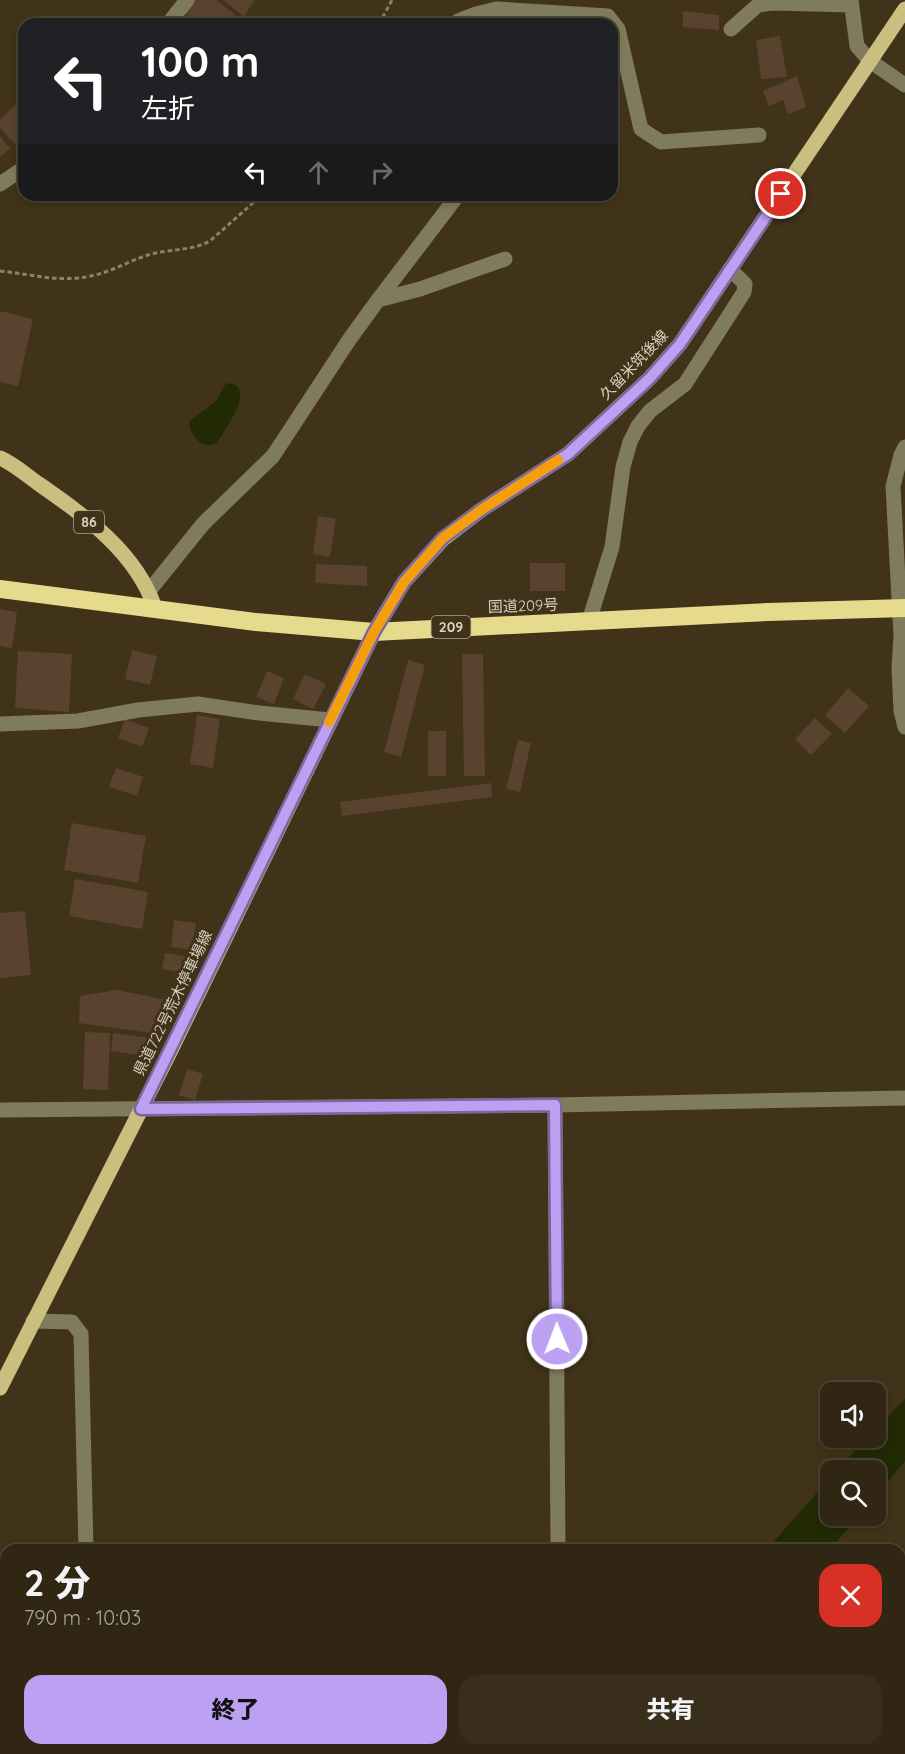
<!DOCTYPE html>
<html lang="ja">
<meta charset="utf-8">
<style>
:root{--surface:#312613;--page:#392e1c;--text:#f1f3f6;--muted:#a8a5a0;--line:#4c4333;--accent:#bca0f2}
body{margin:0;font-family:Quicksand,"Noto Sans JP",sans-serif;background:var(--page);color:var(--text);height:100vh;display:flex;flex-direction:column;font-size:22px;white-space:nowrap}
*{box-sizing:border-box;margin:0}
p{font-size:20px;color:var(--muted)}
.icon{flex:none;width:33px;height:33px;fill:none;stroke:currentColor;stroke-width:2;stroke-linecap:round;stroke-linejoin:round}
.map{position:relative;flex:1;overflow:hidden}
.panel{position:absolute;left:0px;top:1544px;width:906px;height:212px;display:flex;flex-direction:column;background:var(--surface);border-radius:18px 18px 0 0;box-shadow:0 3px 9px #0003,0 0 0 2px var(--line)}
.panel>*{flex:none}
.banner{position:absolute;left:18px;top:18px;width:600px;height:183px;border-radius:18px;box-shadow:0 3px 9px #0003,0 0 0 2px var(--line);background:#202124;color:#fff;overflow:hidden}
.controls{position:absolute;left:820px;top:1382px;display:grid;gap:12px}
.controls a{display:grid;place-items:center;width:66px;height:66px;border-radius:12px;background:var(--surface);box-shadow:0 3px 9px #0003,0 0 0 2px var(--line);font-size:30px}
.pin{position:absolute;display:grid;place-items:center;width:51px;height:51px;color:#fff;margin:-26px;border:3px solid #fff;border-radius:50%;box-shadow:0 2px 6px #0007}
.me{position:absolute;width:66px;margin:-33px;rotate:359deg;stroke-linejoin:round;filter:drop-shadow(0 0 4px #0008)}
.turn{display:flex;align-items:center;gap:21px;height:126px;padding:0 24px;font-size:27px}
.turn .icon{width:78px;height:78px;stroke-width:2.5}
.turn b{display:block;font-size:42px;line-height:51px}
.lanes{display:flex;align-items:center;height:57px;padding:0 24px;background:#0003;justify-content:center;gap:30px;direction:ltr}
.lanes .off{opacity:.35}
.round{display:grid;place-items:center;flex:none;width:63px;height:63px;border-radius:18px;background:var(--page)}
.overview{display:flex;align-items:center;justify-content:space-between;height:102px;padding:0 24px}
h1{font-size:36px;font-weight:800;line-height:45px}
.button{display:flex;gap:12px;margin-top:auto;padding:12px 24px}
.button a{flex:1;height:69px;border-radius:18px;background:var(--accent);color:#111;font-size:24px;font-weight:800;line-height:69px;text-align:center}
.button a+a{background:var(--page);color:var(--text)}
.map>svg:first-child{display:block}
.water{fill:#222a03}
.building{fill:#59422e}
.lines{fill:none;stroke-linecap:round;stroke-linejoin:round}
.path{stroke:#8c806b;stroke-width:3;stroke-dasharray:4.5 3;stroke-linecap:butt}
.minor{stroke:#7f7b5c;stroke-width:15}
.major{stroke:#c9bf7f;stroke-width:15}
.highway{stroke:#e6da8c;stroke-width:18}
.route-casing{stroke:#7a689d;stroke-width:15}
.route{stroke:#bca0f2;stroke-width:10}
.slow{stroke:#f59e0b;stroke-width:10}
.labels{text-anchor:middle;stroke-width:6;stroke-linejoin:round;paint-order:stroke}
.shield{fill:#413319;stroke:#aca28f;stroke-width:1.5}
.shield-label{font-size:14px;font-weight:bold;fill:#dad1c2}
.street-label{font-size:15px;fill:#dad1c2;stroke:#413319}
</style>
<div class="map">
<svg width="905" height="1754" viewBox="0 0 905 1754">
<rect width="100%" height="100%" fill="#413319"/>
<path class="water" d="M229,383C257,388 225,429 217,443C202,450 190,436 189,422L216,401L225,385Z
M905,1399V1461L876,1496V1470H837L868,1437H876V1429Z
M831,1477V1515H861L830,1549H767Z
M634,1749H710L707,1754H631Z"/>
<path class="building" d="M192,0H216L236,15L229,24H197L186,15Z
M223,0H254L244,17Z
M683,11L719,15V30L683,27Z
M105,17L110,24H100Z
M780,36L787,77L761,79L756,40Z
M797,76L806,107L788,114L783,100L769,106L763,91Z
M17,103L24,120V137L15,144L0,128V120Z
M0,136L10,149L0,157Z
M0,311L33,319L18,386L0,382Z
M318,516L336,519L330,557L313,554Z
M530,563H565V591H530Z
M316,564L367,566V586L315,583Z
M0,609L17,612L12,648L0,646Z
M132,650L157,656L150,685L125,679Z
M18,651L72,654L69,712L15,708Z
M462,654H483L485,776H464Z
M408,660L425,665L401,757L384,752Z
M267,671L284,678L274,704L256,697Z
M305,674L326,684L313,709L293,699Z
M848,688L869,706L845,733L825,715Z
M197,715L220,719L213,768L190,764Z
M815,718L832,734L811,755L795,739Z
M125,719L149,728L142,747L118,738Z
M428,731H446V776H428Z
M518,740L531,743L520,792L506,789Z
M116,768L143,777L137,796L109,787Z
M491,783L492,797L342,816L340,802Z
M72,823L146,836L138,883L64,870Z
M75,879L148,892L142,929L69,916Z
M25,911L31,975L0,978V913Z
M174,920L196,923L192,950L171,947Z
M165,953L194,958L191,974L162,969Z
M117,990L172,1001L158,1034L79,1023L80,996Z
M85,1032L110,1033L108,1090L83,1089Z
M113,1033L150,1038L148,1056L111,1051Z
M187,1069L203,1074L195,1100L179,1095Z"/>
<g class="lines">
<path class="path" d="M379,24L392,0
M0,271C31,274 60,283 91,276C111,272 129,261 148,255C168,249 192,251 210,241L262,195"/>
<path class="minor" d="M851,0L857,46L870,61L905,85
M168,24L187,0
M455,24L458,21L476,14L496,9L608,16L618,29L641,129L661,142L759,135
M731,29L758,5L772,3L852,5
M0,184L24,168
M378,300L458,195
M905,447L901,455L893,486L901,636L899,668L901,711L905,727
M149,591L203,524L273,456L349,340L378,300L420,289L505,259
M589,621L612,547L623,467L630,442L638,426L650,411L685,384L744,292L745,284L730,269
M0,724L78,721L138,710L198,704L259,713L330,720
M555,1105L558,1550
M0,1110L555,1105L905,1098
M33,1321L72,1322L81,1334L86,1550
M900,1743H905
M91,1749V1754
M107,1754L308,1749
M562,1754L565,1749
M755,1754L759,1749"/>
<path class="major" d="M0,458C14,464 26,475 39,484C86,517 136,552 155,608
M0,1388L170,1052L374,632L404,582L443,539L481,510L568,454L649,379L680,344L905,9"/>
<path class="highway" d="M0,589L256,622L374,632L768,612L905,608"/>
</g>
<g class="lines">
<defs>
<path id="route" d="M557,1339L555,1105L141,1109L374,632L404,582L443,538L481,510L568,454L649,379L680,344L781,194"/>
</defs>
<use href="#route" class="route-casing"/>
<use href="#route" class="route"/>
<path class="slow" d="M329,722L374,632L404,582L443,538L481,510L558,460"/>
</g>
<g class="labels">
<g class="shield">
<rect x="74" y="511" width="30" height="22" rx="4.5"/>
<rect x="431.5" y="616" width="39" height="22" rx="4.5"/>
</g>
<g class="shield-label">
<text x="89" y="527">86</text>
<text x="451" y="632">209</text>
</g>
<g class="street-label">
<text transform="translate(634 365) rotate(-46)" y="5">久留米筑後線</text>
<text transform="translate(523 606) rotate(-2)" y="5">国道209号</text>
<text transform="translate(173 1003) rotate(-64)" y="5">県道722号荒木停車場線</text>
</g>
</g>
</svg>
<div class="controls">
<a><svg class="icon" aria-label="sound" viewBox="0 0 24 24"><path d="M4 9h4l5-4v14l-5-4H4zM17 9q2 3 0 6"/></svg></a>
<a><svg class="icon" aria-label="search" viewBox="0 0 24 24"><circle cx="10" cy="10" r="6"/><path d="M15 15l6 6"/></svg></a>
</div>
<div class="pin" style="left:781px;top:194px;background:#d93025"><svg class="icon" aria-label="arrive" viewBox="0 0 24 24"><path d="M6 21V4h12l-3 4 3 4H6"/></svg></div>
<svg class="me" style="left:557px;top:1339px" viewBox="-20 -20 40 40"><circle r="17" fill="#bca0f2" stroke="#fff" stroke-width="3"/><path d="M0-11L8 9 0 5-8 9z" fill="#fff"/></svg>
<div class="banner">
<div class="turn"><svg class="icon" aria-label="left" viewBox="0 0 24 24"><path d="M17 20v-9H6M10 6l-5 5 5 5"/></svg><div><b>100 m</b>左折</div></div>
<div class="lanes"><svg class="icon" aria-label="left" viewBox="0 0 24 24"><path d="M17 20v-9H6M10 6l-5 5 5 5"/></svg><svg class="icon off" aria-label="ahead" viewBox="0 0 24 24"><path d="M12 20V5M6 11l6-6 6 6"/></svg><svg class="icon off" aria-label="right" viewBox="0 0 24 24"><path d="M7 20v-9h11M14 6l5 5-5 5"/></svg></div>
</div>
<section class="panel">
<div class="overview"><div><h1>2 分</h1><p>790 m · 10:03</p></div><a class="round" style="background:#d93025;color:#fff"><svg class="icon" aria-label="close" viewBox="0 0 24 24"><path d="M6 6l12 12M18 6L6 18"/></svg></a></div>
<div class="button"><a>終了</a><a>共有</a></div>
</section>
</div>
